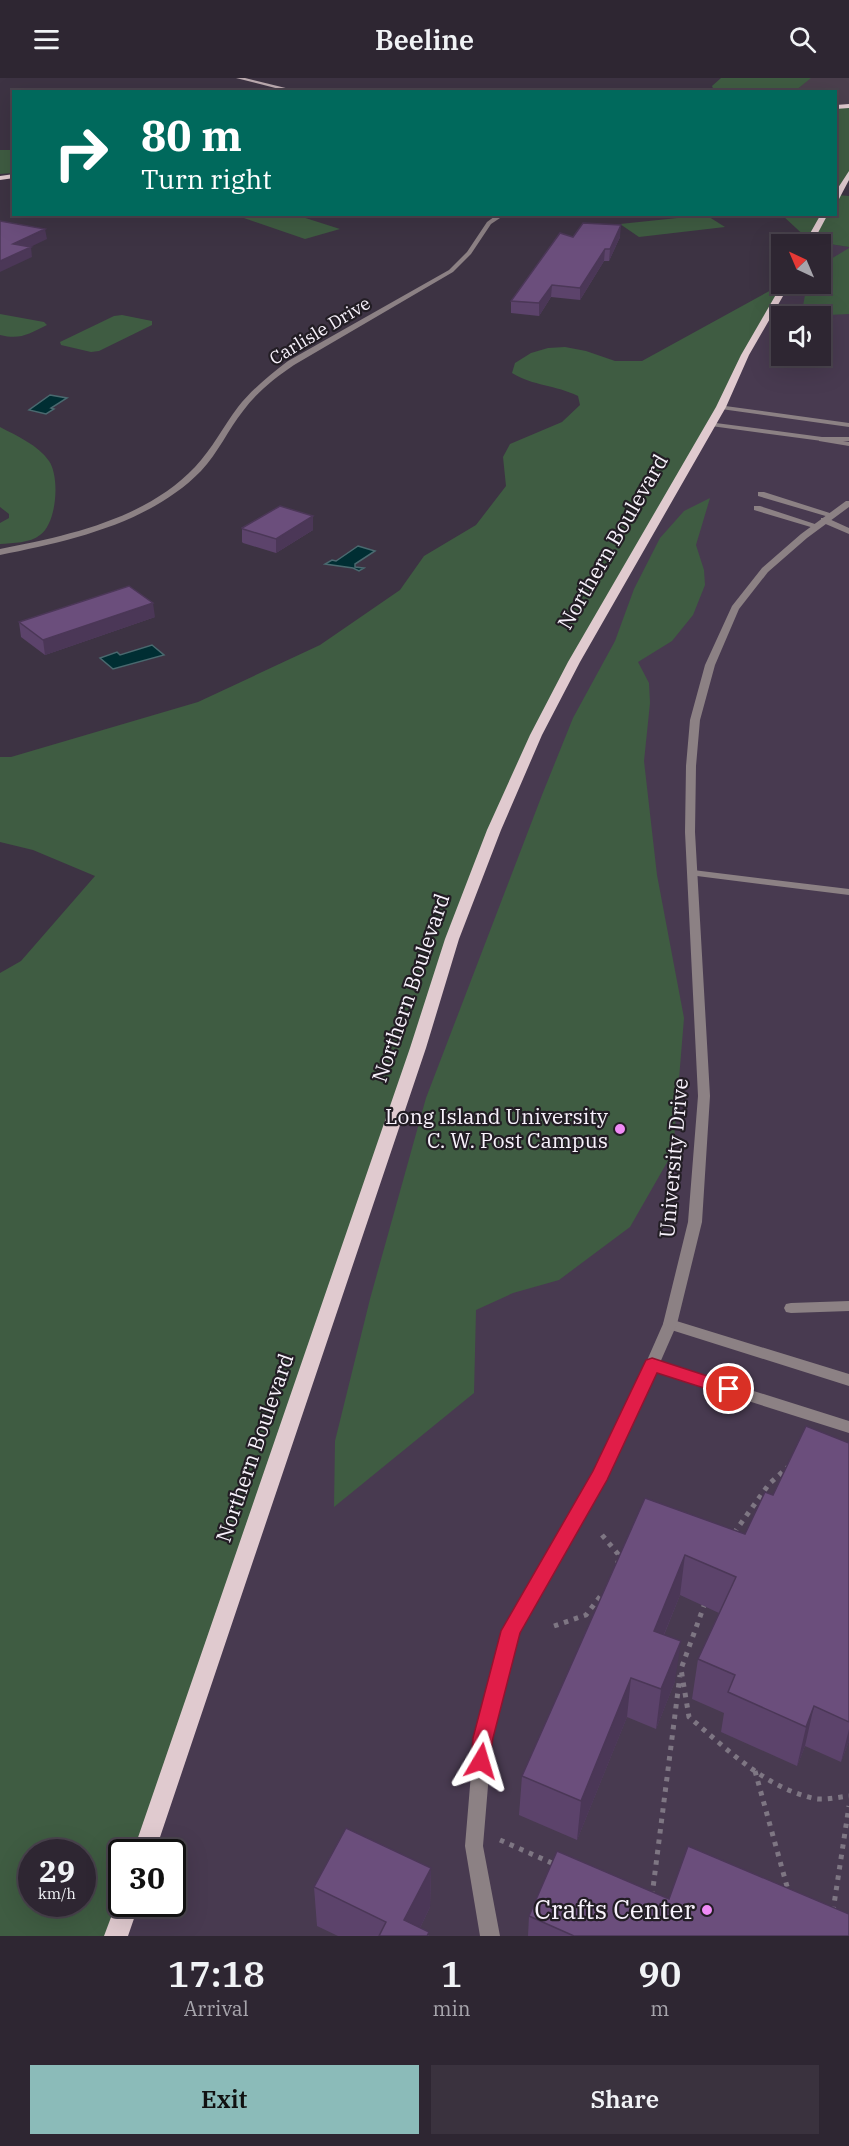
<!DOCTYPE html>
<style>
:root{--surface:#2e2632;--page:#3a323e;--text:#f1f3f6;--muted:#a7a5ac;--line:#49434d;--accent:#8bbbb9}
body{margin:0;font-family:"IBM Plex Serif",serif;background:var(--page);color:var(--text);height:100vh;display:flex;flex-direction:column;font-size:22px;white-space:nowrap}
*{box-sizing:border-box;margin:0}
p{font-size:20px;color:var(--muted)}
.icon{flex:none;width:33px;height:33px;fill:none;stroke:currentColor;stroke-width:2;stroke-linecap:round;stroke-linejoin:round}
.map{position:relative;height:1858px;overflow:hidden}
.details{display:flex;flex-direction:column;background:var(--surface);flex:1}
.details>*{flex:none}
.top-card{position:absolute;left:12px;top:12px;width:825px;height:126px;border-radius:0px;box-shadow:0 6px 24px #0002,0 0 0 2px var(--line);background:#00695c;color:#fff;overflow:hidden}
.needle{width:39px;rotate:316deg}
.tools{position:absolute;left:771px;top:156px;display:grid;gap:12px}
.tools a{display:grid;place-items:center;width:60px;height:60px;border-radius:0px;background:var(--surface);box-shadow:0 6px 24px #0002,0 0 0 2px var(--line);font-size:30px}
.speed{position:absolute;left:18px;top:1761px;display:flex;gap:12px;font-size:30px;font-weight:700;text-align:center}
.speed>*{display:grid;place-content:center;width:78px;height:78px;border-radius:50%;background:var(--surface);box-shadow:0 6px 24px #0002,0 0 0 2px var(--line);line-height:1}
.speed small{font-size:15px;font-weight:400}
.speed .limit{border:3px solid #111;border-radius:9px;background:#fff;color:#111}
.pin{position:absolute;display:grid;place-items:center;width:51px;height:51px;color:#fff;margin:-26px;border:3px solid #fff;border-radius:50%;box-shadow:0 2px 6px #0007}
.me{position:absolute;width:66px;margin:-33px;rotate:7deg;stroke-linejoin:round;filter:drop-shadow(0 0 4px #0008)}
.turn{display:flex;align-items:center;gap:21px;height:126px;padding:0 30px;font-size:27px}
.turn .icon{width:78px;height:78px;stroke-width:2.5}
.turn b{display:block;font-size:42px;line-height:51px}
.eta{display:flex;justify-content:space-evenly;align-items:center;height:102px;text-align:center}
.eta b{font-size:36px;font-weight:600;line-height:42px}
.action{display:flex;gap:12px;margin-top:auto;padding:12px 30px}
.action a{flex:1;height:69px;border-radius:0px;background:var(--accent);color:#111;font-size:24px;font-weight:600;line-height:69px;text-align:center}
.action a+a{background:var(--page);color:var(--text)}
header{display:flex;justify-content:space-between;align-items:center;height:78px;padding:0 30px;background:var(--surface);font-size:27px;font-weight:600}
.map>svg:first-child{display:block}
.commercial{fill:#4b3f4d}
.built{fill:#483a50;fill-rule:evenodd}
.green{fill:#3f5c42;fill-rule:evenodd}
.water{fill:#002e33;stroke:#4a696f;stroke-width:1.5}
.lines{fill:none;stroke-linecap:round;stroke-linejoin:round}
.path{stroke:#7e7683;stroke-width:5;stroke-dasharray:4.5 6;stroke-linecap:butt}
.lane{fill:#8c8184;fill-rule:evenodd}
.street{fill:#8c8184;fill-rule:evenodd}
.secondary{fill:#bbaaaf;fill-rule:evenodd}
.primary{fill:#e0cacf;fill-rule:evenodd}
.wall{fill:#5c436b}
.shaded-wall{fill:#4b3757}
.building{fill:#6b4e7c;stroke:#4b3757;stroke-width:1.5}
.route{fill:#e11d48;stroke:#92132f;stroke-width:1.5}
.poi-dot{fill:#f08bf6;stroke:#221d24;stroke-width:2}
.labels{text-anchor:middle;stroke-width:4.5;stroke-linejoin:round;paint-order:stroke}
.far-street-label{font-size:18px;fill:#f8f2fc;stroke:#221d24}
.street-label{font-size:21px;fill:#f8f2fc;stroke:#221d24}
.poi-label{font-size:21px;fill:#f8f2fc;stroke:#221d24;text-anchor:end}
.near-poi-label{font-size:26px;fill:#f8f2fc;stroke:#221d24;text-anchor:end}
</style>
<header><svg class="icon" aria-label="menu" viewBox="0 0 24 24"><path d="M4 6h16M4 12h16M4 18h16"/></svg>Beeline<svg class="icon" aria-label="search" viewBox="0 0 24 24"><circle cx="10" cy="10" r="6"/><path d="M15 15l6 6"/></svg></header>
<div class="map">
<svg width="849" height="1858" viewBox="0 0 849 1858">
<rect width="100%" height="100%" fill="#3d3343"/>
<path class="commercial" d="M808,0H849V28L836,29V14H795Z"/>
<path class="built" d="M810,163L849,169V1858H116L127,1826H172V1774H144L418,970L452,861L536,657L745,277L786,206H820V166H808ZM782,238H820V278H782Z"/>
<path class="green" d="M721,0H811L795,13H714L712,8Z
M849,28V95L837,117L849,118V169L810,163L782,137L836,136V29Z
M0,72H13V95L0,96Z
M249,136L296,137L340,151L305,161L241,139Z
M706,137L725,149L639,159L620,146Z
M849,170V236L806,238L803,228L807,206H820L821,187Z
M782,206H786L574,584L494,752L144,1774H122V1826H127L116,1858H0V895L21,883L95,798L33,772L0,764V679H11L198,624L320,567L400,512L424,478L476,447L506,408L503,379L510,366L562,344L580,327L578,318C556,307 533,308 512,295L515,285L531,275L548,270L565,269L586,273L615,283H642ZM32,1774H82V1826H32Z
M0,236L44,244L47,247C28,256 21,262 0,257Z
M122,237L152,243V247L99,273L91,274L61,267L60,264L114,238Z
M0,349C17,358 38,367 49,383C60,399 57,445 40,457C30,465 13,465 0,466V445L9,440V436L0,429Z
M710,420L696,467L704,492L705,507L693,537L672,563L638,584L649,605L650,625L644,683L657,797L684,940L673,1074L630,1149L559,1202L513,1215L476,1232L474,1315L334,1429L335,1363L370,1221L426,1020L542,717L573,640L615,563L634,511L660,460L684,433Z"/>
<path class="water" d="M50,317L67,320L51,330L54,331L46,336L29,332Z
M358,468L375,473L355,486V489L364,490L359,493L353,490L325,486L332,482L336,483Z
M152,567L164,577L113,591L100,580L117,574L120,577Z"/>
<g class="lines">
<path class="path" d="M734,1455L769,1406L788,1389
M602,1457L618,1476V1485
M705,1525L681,1591L689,1639C726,1670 763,1708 812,1720C823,1723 838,1719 849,1718
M554,1548L586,1537L602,1516
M755,1693L788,1812
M500,1762L554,1786
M652,1818L680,1597
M833,1833L849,1728"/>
<path class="lane" d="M819,359L849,364V368L819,363Z
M758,414H764L836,437L829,439L758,418Z
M754,428H760L821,448L814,450L754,432Z
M821,440H827L849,450V456L821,444Z
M693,792L849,811V817L689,797L688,795Z
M849,1223V1233L791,1235L786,1234L784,1230L786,1226L791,1225Z
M670,1241L849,1296V1308L665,1250L663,1246L665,1242Z
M652,1281L849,1343V1355L647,1291L645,1287L647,1283Z"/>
<path class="street" d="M498,136H506L491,146L471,176L453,194L294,287C275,300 257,314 243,333C228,352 218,375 201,393C149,446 69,463 0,477V471C67,458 146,441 195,389C212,371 223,349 238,329C252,311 270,297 288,283L449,192L467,174L487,144Z
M718,327L849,345V349L721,331L717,329Z
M708,344L822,359H849V363H822L711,348L707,346Z
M846,423H849V429L807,460L768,494L739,531L715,587L700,642L696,688L695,754L710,1018L702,1144L677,1246L659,1287L605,1401L518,1555L492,1660L483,1768L500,1858H480L465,1768L474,1660L502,1553L594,1394L645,1287L663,1246L688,1144L698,1018L685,754L686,688L690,642L705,587L732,528L762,490L801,456Z"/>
<path class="secondary" d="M236,0H245L302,14H291Z"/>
<path class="primary" d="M849,26V30L836,31V27Z
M849,93V102L839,121H836V113Z
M14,96V100L0,102V98Z
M821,136H828L812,166H804Z
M782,206H790L749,277L726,329L580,584L542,657L501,752L459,861L426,970L155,1774H133L410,970L445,861L487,752L530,657L568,584L716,329L741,277Z
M122,1817V1826H139L128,1858H104L119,1818Z"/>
</g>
<path class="wall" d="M573,159H620L609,183H604L580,222L551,219L539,238L511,235V223Z
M313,438V452L276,475L243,465L242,464V450Z
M155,539L45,577L21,559L19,544Z
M849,1365V1663L841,1684L805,1668L797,1688L721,1654L724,1635L692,1621L698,1581L719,1535L680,1517L664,1557L675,1603L656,1651L627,1639L577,1762L519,1737L522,1698L645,1420L745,1456L773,1417Z
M431,1790L430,1829L420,1850L429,1858H338L317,1848L314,1809Z
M669,1821L849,1858H528L529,1838Z"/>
<path class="shaded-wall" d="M621,147L620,159L609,183L610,171Z
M45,151L47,161L20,174L31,169L32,179L0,194V183L13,166Z
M605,171L604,183L580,222V210Z
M552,207L551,219L539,238V225Z
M313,438V452L276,475V461Z
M153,525L155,539L45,577L43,562Z
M685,1477L680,1517L649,1593L654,1553Z
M681,1563L675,1603L656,1651L661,1611Z
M631,1600L627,1639L577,1762L581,1723Z
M814,1628L805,1668L797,1688L806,1649Z
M849,1651V1663L841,1684Z
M431,1790L430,1829L416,1858L404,1842Z"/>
<path class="building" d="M0,143L45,151L13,166L31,169L0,183Z
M583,145L621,147L610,171H605L580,210L552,207L539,225L511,223L560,155L573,159Z
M280,428L313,438L276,461L243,451L242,450Z
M129,508L153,525L43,562L19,544Z
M806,1348L849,1365V1644L814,1628L806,1649L728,1614L735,1597L698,1581L736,1499L685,1477L654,1553L681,1563L661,1611L631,1600L581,1723L522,1698L645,1420L745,1456L765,1414L773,1417Z
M346,1750L431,1790L404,1842L429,1854L427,1858H379L386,1844L314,1809Z
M688,1768L849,1836V1858H574L529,1838L557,1773L669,1821Z"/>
<path class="route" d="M652,1280L735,1307L738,1311L735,1316L729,1318L657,1295L607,1402L520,1555L493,1660L488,1689L481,1692L474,1689L471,1683L473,1660L501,1553L593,1393L646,1282Z"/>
<g class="poi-dot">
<circle cx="620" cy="1051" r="6"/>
<circle cx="707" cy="1832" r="6"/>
</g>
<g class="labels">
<g class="far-street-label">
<text transform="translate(320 253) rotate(-31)" y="6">Carlisle Drive</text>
</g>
<g class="street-label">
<text transform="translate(613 464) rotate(-60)" y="7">Northern Boulevard</text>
<text transform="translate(411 910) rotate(-71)" y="7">Northern Boulevard</text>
<text transform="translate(674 1080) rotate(-85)" y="7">University Drive</text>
<text transform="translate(255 1370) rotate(-71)" y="7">Northern Boulevard</text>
</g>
<g class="poi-label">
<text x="608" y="1046">Long Island University<tspan x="608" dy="24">C. W. Post Campus</tspan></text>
</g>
<g class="near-poi-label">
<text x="695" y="1841">Crafts Center</text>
</g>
</g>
</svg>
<div class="tools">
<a><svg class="needle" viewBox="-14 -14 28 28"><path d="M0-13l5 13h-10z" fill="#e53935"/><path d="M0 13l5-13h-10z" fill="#a7a5ac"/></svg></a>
<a><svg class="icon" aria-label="sound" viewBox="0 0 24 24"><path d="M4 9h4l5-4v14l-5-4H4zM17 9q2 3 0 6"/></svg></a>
</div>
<div class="speed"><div>29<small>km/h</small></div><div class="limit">30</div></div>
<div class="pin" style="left:729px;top:1311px;background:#d93025"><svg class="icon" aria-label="arrive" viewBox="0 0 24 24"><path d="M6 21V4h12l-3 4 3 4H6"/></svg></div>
<svg class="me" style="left:481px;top:1683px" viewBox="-20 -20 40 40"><path d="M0-17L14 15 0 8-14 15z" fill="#e11d48" stroke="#fff" stroke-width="4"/></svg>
<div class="top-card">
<div class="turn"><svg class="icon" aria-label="right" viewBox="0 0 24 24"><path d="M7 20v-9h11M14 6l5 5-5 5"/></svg><div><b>80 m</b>Turn right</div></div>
</div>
</div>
<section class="details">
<div class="eta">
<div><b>17:18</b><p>Arrival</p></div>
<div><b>1</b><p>min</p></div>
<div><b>90</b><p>m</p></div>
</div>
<div class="action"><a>Exit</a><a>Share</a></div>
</section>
